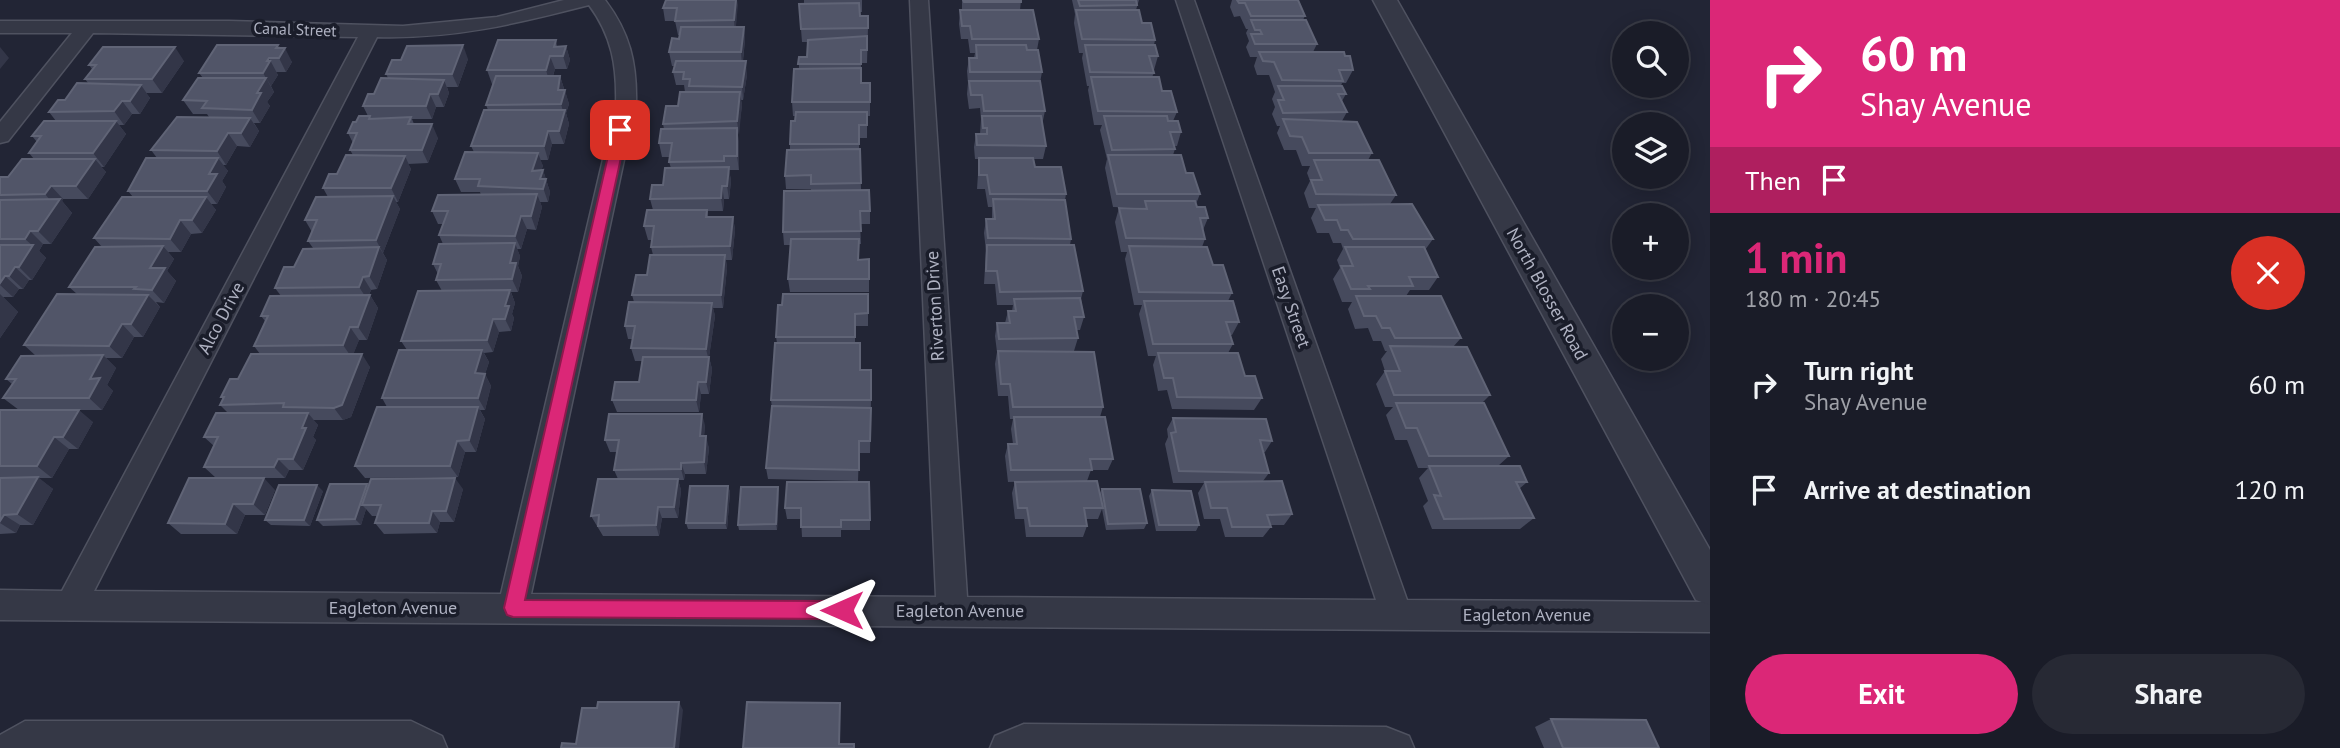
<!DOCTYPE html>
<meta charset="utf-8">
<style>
:root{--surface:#1a1c28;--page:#272934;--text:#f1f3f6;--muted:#9fa1a8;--line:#383a45;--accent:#db2777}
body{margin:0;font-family:"PT Sans",sans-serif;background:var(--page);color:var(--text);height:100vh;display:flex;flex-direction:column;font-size:26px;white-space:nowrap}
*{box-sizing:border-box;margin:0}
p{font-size:23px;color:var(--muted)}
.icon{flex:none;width:38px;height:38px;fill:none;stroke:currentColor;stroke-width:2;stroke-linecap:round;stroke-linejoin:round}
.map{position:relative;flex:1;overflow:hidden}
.drawer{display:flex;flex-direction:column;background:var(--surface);width:630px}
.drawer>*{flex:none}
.top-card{background:#db2777;color:#fff;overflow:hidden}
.fabs{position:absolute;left:1612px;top:21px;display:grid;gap:14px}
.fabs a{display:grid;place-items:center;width:77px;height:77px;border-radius:50%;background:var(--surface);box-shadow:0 4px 18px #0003,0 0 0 2px var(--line);font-size:35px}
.pin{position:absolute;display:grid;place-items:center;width:60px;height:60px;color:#fff;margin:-30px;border-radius:14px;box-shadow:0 4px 10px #0006}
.me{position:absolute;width:77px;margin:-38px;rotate:270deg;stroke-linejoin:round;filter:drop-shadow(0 0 5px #0008)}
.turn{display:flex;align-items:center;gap:24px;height:147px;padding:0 35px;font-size:32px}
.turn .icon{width:91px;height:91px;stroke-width:2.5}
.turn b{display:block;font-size:49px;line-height:60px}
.then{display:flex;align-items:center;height:66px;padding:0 35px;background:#0003;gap:14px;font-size:26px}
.round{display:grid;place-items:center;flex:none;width:74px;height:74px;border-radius:37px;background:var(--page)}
.overview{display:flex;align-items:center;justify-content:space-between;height:119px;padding:0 35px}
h1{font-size:42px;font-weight:700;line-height:52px;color:var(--accent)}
.action{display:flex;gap:14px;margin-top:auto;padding:14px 35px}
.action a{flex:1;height:80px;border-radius:42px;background:var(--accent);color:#fff;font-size:28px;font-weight:700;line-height:80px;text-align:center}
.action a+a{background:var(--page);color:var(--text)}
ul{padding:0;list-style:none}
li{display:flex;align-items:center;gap:21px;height:105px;padding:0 35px}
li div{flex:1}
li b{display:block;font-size:26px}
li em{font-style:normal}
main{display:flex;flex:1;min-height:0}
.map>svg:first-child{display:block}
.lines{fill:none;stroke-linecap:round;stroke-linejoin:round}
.minor-casing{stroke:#4f5260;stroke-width:3}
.tertiary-casing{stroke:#4f5260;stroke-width:3}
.minor{fill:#353846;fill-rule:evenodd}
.tertiary{fill:#353846;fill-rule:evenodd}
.wall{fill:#464a5d}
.shaded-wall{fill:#333648}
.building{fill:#515568;stroke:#606476;stroke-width:2}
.route{fill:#db2777;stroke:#8e194d;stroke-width:2}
.labels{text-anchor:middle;stroke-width:7;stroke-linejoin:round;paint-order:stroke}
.far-street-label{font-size:16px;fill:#afb2c2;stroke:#1a1d2a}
.street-label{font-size:18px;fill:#afb2c2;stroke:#1a1d2a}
</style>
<main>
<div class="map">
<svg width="1710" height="748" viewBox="0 0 1710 748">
<rect width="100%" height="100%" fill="#222535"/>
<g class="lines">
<defs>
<path id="minor" d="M564,0H605C630,33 637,63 636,104L531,594L936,597L910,0H928L967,597L1376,600L1176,0H1194L1407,600L1710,602V632L0,620V590L62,591L358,37L93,33L8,141L0,143V122L72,33H0V21H229L403,26L497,17ZM589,5C612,36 617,66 616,104L501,594L94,591L377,37C454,39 515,24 589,5Z
M25,721H411L442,736L447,748H0V735Z
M1024,724L1386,727L1409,736L1414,748H990L995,736Z"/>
<path id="tertiary" d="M1373,0H1397L1710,550V605L1696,600Z"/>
</defs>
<use href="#minor" class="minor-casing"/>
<use href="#tertiary" class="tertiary-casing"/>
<use href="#minor" class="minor"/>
<use href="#tertiary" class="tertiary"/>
</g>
<path class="wall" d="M666,0H737L736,27H744L745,40L743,61L747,75L743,100H741L742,105L738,135L739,170H729L731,181L729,199H724L723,211H708V217H733L735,230L732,260H726L727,268L723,308H713L715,316L709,357L712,369L709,394H701L699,412H617L612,400L639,382L642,361H635L631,348L633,339H628L625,326L634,302L632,295L647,275L653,255L651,247L652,240H648L644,226L653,210L650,199L663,185L671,168L669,162L670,157H662L659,143L664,129L663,124L678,106L685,92L684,85H676L673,72L674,66H672L669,52L679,39L680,35H678L675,21H665L663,8Z
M804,0H862V12H860V16L868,28L867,63H861V83H870V116H867V138H859V149H860L861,190L870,211V224H860L861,244H859V260L869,259V292H790L788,279L791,245H784L783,232L811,191V189H786L785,176L790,150V144L795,121V116H793L792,102L799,69V57H807L808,42H802L799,4H804Z
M962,0H1021L1020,10L1039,39L1037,50L1042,72L1040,83L1045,111L1042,125L1046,146L1043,159H1034L1035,167L1066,194L1065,200L1071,239L1070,245L1083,291L1081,299L1084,317L1080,330H1076L1078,338L1074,351L1028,352L1103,407L1100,417L1113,459L1108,470H1091L1087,481L1008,482L1005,456L1008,444H1013L1011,429L1013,419H1010L1008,396H998L995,364L997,352L995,336L997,323H1005L1008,311H1012L1013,305H997L995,284H984L986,251L984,233L986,219H992V207H988L985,189H977L979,159H975L974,147L976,134H980L981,119L980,108L969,109L967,94L968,83L967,71L969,58H974L975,53H970L968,39H961L959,24L960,10H962Z
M1072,0H1139L1136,10L1142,23L1155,40L1154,45L1158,56L1154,70H1153L1154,73L1152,77L1177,112L1173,121L1181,132L1177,146H1174L1175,149L1173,155L1200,194L1196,204L1197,207L1208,218L1203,230L1205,239L1202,247L1213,265L1232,293L1228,301L1239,322L1232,335H1230L1233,344L1228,353L1262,398L1254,410L1172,409L1167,390L1158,391L1153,365L1156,356H1148L1139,314L1142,305H1134L1125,259L1127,252H1121L1115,222L1119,208L1142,209L1143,208L1113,207L1105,168L1107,159L1100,130L1102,125H1094L1088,90L1089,86H1087L1082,58L1083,53H1079L1074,23L1075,14Z
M1232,0H1298L1305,16L1303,20L1317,44L1313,52L1353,70L1346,83H1342L1341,86L1346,94L1342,101L1347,112L1342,121L1372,153L1368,160L1396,195L1390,204L1433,239L1425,250L1438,277L1429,290H1410L1406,296L1461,338L1453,347L1490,395L1482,403L1509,456L1498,466L1527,482L1519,489L1534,518L1520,529H1432L1423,506L1428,501L1419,478L1428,468H1418L1407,440H1395L1386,415L1393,407H1385L1376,384L1385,371L1381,359L1387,351H1385L1381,341H1373L1368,328L1355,329L1348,309L1352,302H1342L1333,279L1340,268L1337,260L1343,249L1341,243H1333L1329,233H1317L1311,218L1316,208H1309L1304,193L1310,181L1307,173L1310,166H1302L1296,150H1284L1277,133L1280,126H1277L1272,114L1275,107L1272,99L1275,92L1269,75H1257L1254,66L1257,57H1250L1246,47L1249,41L1246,33L1248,29H1246L1240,16L1234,17L1230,7Z
M556,40L557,47L566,46L570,60L567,69H555L553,76H560L569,104L566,113L569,124L564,144H552L548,160H540L543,166L541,170H543L550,192L548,202H540L542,207L536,230L527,229L521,249H517L520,256L518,266L522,276L518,292H511L515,303L512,314L514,318L511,331L499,332L493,352L484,353L489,362L485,374L491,386L485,410H480L485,419L476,452H465L458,477L365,478L355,466L387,407L382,398L407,350L401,341L442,291L436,280L438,274L433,264L443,244L439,235L443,224H438L432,211L481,195L480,192H461L455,179L474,152L471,146L488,110L486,105L493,84H492L487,70Z
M278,45L292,62L286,72H276L278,75L271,86L274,92L267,102L270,106L260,123H254L259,131L250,147L237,146L226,165H223L228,171L222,181L226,187L217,204H211L216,210L202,233L191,234L181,252H168L174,259L167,271L176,281L164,303L156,302L160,307L143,337H134L122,358H106L116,368L107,385L113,391L102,410H30L93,422L78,449H69L52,478H38L53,489L33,525H20L16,533L0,534V478H30L0,477V410H19L3,398L12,384L6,379L36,356L24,345L77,294L69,287L102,247L94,238L133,197L128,191L157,158L151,150L209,117L207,114H193L183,100L203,78L199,73Z
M468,59L458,87H447L449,93L444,107H436L432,119H412L414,124L438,138L428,163L408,164L411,169L398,202H396L400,209L383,253L387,260L377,289L371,290L369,295H370L378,308L367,340H359L353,354L370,367L351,417L343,420H313L318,425L313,437L316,440L303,470H289L285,478H216L204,467L214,446L204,437L228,413L220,405L223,400L221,397L260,354L254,346L265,321L261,316L281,296L275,288L313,248L308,241L312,232L305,220L328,197L323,188L337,174L353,155L350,150L353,143L348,133L356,122L368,116L363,106L388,78L386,74Z
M184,61L162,93H146L150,98L140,114H132L124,125H119L126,134L104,167H101L106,172L88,199H63L62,201L72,213L51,244H43L39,251L46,258L32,280H29L23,289H19L13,297H3L18,312L0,338V177H8L34,159L29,153L37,142L32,136L56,121L49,112L88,83L85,79L92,69L89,65Z
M868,294V326H855V343L860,370L871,400L870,453H859L858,481L768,479L766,468L772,408L771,400L777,343L776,337Z
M1173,418L1272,441L1265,452H1263L1269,473L1263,481L1292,514L1284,525H1270L1271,527L1263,537H1225L1220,519H1204L1198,493L1204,483H1173L1165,444L1168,437L1167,429Z
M705,425L704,436L709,448L706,474H685L684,480H678L681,490L678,518H662L659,536H603L591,516L618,479L614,470L617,452H610L605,440Z
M787,482L870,520V530H841V537H802L801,519H787L785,508Z
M1015,482L1100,493L1102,489L1147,523L1144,529L1106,530L1102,509L1098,519H1086L1087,526L1083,537H1026L1024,519H1015L1012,493Z
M369,486L463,489L454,522H440L437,533L384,534L375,523L377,516H372L366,509L361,525L323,526L317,520Z
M728,486L730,492L727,529H688L686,523Z
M778,487L779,492L777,530H739L738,525Z
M275,490L265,515H245L237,534H181L168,523Z
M1152,490L1199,525L1196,531H1156L1149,496Z
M323,491L310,526L271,525L265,520Z
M1551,719L1659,748H1544L1535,727Z"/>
<path class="shaded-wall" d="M736,0H737L738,5L735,34L734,20Z
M744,27L745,40L742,66L741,52Z
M278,45L282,53L285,48L292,62L286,72L279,58L276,48Z
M463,45L468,59L458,87L452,74Z
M566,46L570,60L567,69L563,56Z
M0,47L9,58L0,69Z
M175,47L184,61L162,93L152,79Z
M550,56L555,69L550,84L546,70Z
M269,58L278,75L271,86L263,73L267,61Z
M746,61L747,75L743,100L742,87Z
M560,76L564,89L563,95L565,90L569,104L566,113L569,124L564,144L559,131L564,115L561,104L558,90Z
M266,78L274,92L267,102L270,106L260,123L252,110L257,93Z
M444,80L449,93L444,107L438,94Z
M141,85L150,98L140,114L130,101Z
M740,92L742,105L739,135L737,121Z
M430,94L436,107L432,119L426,106Z
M122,101L132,114L124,125L114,111Z
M250,118L259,131L250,147L241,133Z
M116,121L126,134L104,167L93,153Z
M432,124L438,138L428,163L422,150Z
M737,128L739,141V170L737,156Z
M548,131L552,144L548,160L544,146Z
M228,133L237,146L226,165L217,151Z
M538,153L543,166L537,184L532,171Z
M405,156L411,169L398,202L391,188Z
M218,158L228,171L222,181L226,187L217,204L207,191L209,174Z
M95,159L106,172L88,199L76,186Z
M729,167L731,181L729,199L727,186Z
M543,170L550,192L548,202L540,179Z
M51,186L63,199L62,201L72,213L51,244L38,231L55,206L45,194Z
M722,186L724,199L723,211L721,198Z
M537,194L542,207L536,230L531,216Z
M393,196L400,209L383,253L376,240Z
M206,197L216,210L202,233L192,220Z
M521,216L527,229L521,249L515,236Z
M733,217L735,230L732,260L730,246Z
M180,220L191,234L181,252L170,239Z
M30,231L43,244L39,251L46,258L32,280L19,267L33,246L25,239Z
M515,243L520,256L518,266L522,276L518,292L512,279L510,263Z
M163,246L174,259L167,271L176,281L164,303L152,290L150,268Z
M379,247L387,260L377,289L369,276Z
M725,255L727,268L723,308L721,295Z
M15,267L29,280L23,289L9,276Z
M5,276L19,289L13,297L0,285Z
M363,277L371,290L367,299L359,287Z
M510,290L515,303L512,314L514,318L511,331L505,319V306Z
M0,294L18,312L0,338Z
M148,295L160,307L143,337L131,324Z
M370,295L378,308L367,340L358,327Z
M712,303L715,316L709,357L712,369L709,394L706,382L709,361L706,349Z
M493,319L499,332L493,352L487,340Z
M122,324L134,337L122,358L109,346Z
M350,327L359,340L352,358L343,345Z
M482,350L489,362L485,374L491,386L485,410L478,398L475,373Z
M362,354L370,367L351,417L343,420L334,408Z
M103,355L116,368L107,385L113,391L102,410L89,398L90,379Z
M698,382L701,394L699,412L696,400Z
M478,407L485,419L476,452L469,440Z
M79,410L93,422L78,449L63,437Z
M308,413L318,425L313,437L316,440L303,470L293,459L302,428Z
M702,414L705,425L703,448L700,436Z
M706,436L709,448L706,474L704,462Z
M54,437L69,449L52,478L37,466Z
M457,441L465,452L458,477L450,466Z
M278,459L289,470L285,478L274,467Z
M681,463L685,474L684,480L681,469Z
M38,477L53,489L33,525L17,514Z
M264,478L275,490L265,515L253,504Z
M455,478L463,489L454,522L446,511Z
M678,479L681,490L678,518L674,507Z
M367,484L372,490L362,505L366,509L361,525L355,519Z
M317,485L323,491L310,526L304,520Z
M728,486L730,492L727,529L725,523Z
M778,487L779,492L777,530L776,524Z
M233,504L245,515L237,534L225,524Z
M658,507L662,518L659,536L656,525Z
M432,511L440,522L437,533L429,523Z
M4,515L20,525L16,533L0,523Z
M679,702L683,710L679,748H674Z"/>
<path class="building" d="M666,0H736L734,20L675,21L677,8H663Z
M963,0H1021V2H964Z
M1078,0H1136L1137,5L1080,6Z
M1237,0H1298L1305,16H1251L1245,3H1239Z
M859,3L860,16H868V28L801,29L799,4Z
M960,10H1033L1039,39H972L970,26H962Z
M1076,10H1139L1142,23H1151L1155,40L1082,39Z
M1251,20H1306L1317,44H1255L1251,34H1262L1260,30H1255Z
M681,27H744L741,52H669L672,38L679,39Z
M867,36V50H861V64H798L799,57H807L808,40Z
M498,40H556L554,47L566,46L563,56H550L546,70H487Z
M217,45H278L276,48H285L279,58H269L267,61H270L263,73H199Z
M463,45L452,74H386L392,60H401L407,46Z
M976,45H1026L1027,50H1038L1042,72H970L969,58H977Z
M1085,45H1155L1158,56H1149L1154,73L1090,72Z
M103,47H175L152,79H85L96,65H89Z
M1259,52H1344L1345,56H1350L1353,70H1339L1343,81L1282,80L1274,62L1263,61Z
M676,61H746L742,87L689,86L690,79H683L684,72H673Z
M861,68V83H870V102H792L794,69Z
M496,76H560L558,90H565L561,104L486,105Z
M1091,77H1159L1162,91H1171L1177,112L1098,111Z
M198,78H266L257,93H261L252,110L202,108L207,101L183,100Z
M381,78L444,80L438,94H430L426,106H363L368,94H374Z
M969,81H1040L1045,111H984L982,95H971Z
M77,83L141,85L130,101H122L114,111L49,112L58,100H65Z
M1278,86H1342L1346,94H1338L1347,112L1283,113L1278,100H1284Z
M680,92H740L737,121L663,124L666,106H678Z
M484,110H565L559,131H548L544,146H471Z
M796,112H867V125H859V144H790L791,121H795Z
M359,116H370L369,119L411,117L408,124H432L422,150H350L357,133H348L353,122H356Z
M982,116H1041L1046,146L977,145L976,134H987V128H983Z
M1104,116H1167L1168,121H1178L1181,132H1170L1175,149L1112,150Z
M177,117L250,118L241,133H228L217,151L151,150Z
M1283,119L1357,122L1372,153H1309L1302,137L1290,136Z
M44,121H116L93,153H29L41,136H32Z
M737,128V156H724V161L669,162L672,143H659L661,129Z
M860,149L861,183L811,184V175L785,176L787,150Z
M465,152L538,153L532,171L543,170L540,179H546L543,189L478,186L480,179H455Z
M346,155L405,156L391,188H323L329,174H337Z
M1108,155H1181L1186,173H1193L1200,194H1117Z
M146,158H218L209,174H217L207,191H128Z
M979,158H1033L1035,167H1061L1066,194H990L987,175H979Z
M22,159H95L76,186H51L45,194L0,195V177H8Z
M1314,160H1379L1396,195L1316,194L1311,180H1322Z
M729,167L727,186H722L721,198L650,199L652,185H663L665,168Z
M869,190L870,211H860L861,231L783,232L784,191Z
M537,194L531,216H521L515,236L439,235L448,211H432L438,195Z
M393,196L376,240L308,241L317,220H305L316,197Z
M122,197H206L192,220H180L170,239L94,238Z
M60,199L38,231H30L25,239H0V200Z
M993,199L1065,200L1071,239L988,238L986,219H995Z
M1145,201H1195L1197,207H1205L1208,218H1200L1205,239L1126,238L1119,208L1147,209Z
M1412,204L1433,239H1353L1348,230H1341L1337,220H1325L1318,205Z
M647,210H707L706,217H733L730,246L651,247L654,226H644Z
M791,239H859L858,260L869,259V279H788Z
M515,243L510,263H516L512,279L436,280L441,264H433L439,244Z
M0,245H33L19,267H15L9,276H5L0,283Z
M987,245H1074L1083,291L1000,292L997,271H986Z
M163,246L150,268H165L152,290L134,289L136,287H69L95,247Z
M1129,246L1207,247L1213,265H1223L1232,293L1139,292Z
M379,247L369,276L363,277L359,287L275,288L284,267H294L303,249Z
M1345,247H1424L1438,277H1409L1413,286H1368L1370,289H1351L1341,266H1353Z
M650,255H725L721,295H632L636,275H647Z
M510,290L505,306H509L505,319H493L487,340L401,341L418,291Z
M57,294L148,295L131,324H122L109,346L24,345Z
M783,294H868V313L855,314V337H776L778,305H782Z
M370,295L358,327H350L343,345L254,346L268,316H261L270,296Z
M1356,296H1441L1461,338H1395L1390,328H1382L1376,316H1364Z
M1080,298L1084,317H1074L1078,338L999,339L997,323H1010L1008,311H1016L1014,299Z
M1144,301H1233L1239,322H1226L1233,344H1153Z
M629,302L712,303L706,349L631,348L635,326H625Z
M775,343H860V370H871V400H771Z
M1390,346L1467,347L1490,395H1394L1385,371H1400Z
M399,350H482L475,373L485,374L478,398H382Z
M998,351L1094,352L1103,407H1013L1010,384H1001Z
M1158,353H1238L1245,376H1255L1262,398L1177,397L1173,378H1164Z
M251,354H362L342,405L334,408L283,407L284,403L220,405L224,397H221L230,379H238Z
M103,355L90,379L100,378L89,398H3L16,379H6L21,356Z
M643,357H709L706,382H698L696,400H612L615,382H639Z
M1396,403H1484L1509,456H1429L1417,428H1406Z
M772,406L871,408L870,441H859V470L766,468Z
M377,407H478L469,440L457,441L450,466H355Z
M0,410H79L63,437H54L37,466H0Z
M216,413H308L302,428H306L293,459H278L274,467H204L218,437H204Z
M609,414H702L700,436H706L704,462L681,463V469L614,470L619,440H605Z
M1014,417H1105L1113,459H1090L1092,470H1011L1008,444H1017Z
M1173,418L1266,419L1272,441L1260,440L1269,473L1179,471L1171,433L1176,432Z
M1429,466H1520L1527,482H1516L1534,518L1444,519L1434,495L1441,496Z
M38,477L17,514L4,515L0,521V478Z
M189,478H264L253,504H233L225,524L168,523Z
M455,478L446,511H432L429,523H375L381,505H362L371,479Z
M598,479H678L674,507H658L656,525L598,526L599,515L591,516Z
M1097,481L1103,508H1084L1087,526H1030L1027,508H1018L1015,482Z
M1282,481L1292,514L1267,515L1271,527H1232L1227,508H1211L1205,482Z
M787,482H869L870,520H841V527H801V508H785Z
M330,484H367L355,519L317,520Z
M279,485H317L304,520H265Z
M690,486H728L725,523H686Z
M741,487H778L776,524L738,525Z
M1102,489H1140L1147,523L1108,524Z
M1152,490L1191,491L1199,525H1159Z
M598,702H679L674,748H561L562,743L576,744L582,708H597Z
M747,702L840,703L839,744H854V748H743Z
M1551,719L1646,720L1659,748H1563Z"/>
<path class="route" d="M620,126L627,130L525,600L842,601L849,604L852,610L849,617L842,619L513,617L507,615L504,608L614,130Z"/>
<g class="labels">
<g class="far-street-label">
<text transform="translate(295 29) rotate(2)" y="6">Canal Street</text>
</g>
<g class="street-label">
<text transform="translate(1547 294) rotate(61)" y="6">North Blosser Road</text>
<text transform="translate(935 306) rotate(-93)" y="6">Riverton Drive</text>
<text transform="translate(1291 307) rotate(71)" y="6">Easy Street</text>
<text transform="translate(221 318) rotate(-62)" y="6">Alco Drive</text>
<text x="393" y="614">Eagleton Avenue</text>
<text x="960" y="617">Eagleton Avenue</text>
<text x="1527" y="621">Eagleton Avenue</text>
</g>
</g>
</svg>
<div class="fabs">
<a><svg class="icon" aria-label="search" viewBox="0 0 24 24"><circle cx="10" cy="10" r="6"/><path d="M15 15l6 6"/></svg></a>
<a><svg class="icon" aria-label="layers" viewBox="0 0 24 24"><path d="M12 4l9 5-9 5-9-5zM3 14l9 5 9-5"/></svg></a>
<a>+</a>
<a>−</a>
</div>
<div class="pin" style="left:620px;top:130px;background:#d93025"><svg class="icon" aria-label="arrive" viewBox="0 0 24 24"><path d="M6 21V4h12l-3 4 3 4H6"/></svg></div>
<svg class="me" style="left:842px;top:610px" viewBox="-20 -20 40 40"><path d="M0-17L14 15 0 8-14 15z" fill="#db2777" stroke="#fff" stroke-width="4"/></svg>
</div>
<section class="drawer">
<div class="top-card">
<div class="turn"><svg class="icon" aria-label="right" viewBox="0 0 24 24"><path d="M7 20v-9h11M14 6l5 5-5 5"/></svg><div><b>60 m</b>Shay Avenue</div></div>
<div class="then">Then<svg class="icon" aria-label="arrive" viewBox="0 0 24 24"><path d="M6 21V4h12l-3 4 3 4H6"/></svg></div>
</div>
<div class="overview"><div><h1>1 min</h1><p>180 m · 20:45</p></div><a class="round" style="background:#d93025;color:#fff"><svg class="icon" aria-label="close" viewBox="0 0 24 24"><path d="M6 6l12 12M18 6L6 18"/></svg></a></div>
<ul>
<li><svg class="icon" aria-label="right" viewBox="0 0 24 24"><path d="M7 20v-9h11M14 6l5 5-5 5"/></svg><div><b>Turn right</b><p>Shay Avenue</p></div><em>60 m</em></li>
<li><svg class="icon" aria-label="arrive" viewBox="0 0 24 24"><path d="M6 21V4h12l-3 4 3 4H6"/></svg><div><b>Arrive at destination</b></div><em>120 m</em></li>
</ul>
<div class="action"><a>Exit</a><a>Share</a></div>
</section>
</main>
